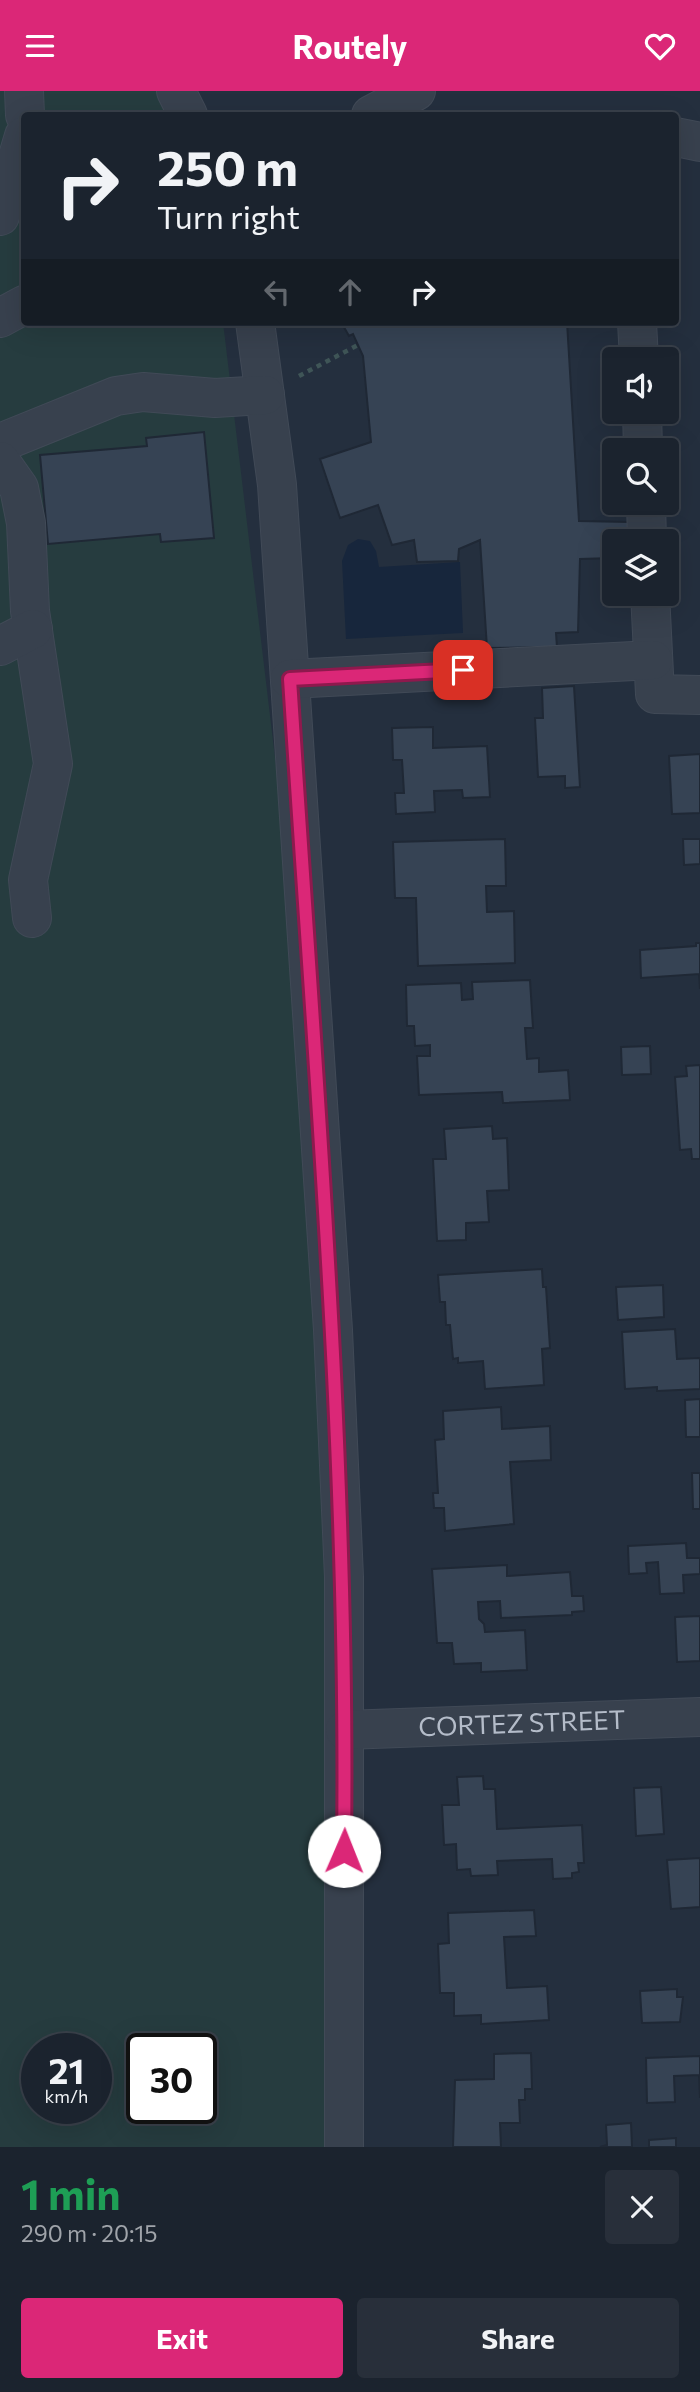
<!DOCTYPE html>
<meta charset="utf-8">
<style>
:root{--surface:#1b232e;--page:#282f3a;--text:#f1f3f6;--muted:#a0a4aa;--line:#39404a;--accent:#db2777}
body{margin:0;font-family:Commissioner,sans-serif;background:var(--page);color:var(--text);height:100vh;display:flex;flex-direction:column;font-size:26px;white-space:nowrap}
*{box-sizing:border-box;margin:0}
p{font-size:23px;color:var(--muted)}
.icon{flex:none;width:38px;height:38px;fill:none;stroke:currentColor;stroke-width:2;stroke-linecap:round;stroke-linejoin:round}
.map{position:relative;height:2056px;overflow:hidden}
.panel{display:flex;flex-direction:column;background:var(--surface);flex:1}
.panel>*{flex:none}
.guide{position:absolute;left:21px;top:21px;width:658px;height:214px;border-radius:7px;box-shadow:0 7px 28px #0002,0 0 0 2px var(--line);background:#1b232e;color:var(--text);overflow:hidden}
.buttons{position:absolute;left:602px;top:256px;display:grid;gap:14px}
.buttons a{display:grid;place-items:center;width:77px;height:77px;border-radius:7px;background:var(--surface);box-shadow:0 7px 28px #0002,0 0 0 2px var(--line);font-size:35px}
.speed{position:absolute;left:21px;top:1942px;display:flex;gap:14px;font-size:35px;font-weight:700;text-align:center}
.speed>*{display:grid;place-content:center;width:91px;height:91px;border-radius:50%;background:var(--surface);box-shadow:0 7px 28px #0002,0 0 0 2px var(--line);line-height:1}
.speed small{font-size:18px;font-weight:400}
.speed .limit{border:4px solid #111;border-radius:10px;background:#fff;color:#111}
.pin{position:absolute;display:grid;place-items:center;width:60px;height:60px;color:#fff;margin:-30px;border-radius:14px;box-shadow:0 4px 10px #0006}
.me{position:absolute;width:77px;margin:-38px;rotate:1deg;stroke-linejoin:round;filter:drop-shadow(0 0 5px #0008)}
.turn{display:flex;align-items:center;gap:24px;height:147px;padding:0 21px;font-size:32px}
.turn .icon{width:91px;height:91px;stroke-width:2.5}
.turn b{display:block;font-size:49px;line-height:60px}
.lanes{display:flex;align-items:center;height:66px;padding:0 21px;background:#0003;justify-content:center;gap:35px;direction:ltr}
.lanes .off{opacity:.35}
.round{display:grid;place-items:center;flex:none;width:74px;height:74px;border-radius:7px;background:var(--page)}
.head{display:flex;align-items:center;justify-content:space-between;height:119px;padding:0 21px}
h1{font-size:42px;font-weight:700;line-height:52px;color:#1e9e55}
.cta{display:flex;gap:14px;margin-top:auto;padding:14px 21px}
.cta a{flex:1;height:80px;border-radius:7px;background:var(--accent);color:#fff;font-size:28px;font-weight:700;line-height:80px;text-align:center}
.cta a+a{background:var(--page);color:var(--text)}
header{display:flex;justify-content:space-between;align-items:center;height:91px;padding:0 21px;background:var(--accent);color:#fff;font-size:32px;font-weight:700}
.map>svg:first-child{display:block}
.green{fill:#263c3f;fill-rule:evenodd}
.water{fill:#17263c}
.building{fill:#364354;stroke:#1f2835;stroke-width:2}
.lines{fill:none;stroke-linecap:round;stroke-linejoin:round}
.minor-casing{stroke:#414a57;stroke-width:40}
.path{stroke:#3f5557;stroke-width:4.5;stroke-dasharray:5 5;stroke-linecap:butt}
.minor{stroke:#38414e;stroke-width:38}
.route-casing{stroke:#8e194d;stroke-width:18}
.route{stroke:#db2777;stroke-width:12}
.labels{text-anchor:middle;stroke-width:7;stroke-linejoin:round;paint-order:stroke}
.street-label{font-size:26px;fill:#b4bcc9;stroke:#1d2633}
</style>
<header><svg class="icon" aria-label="menu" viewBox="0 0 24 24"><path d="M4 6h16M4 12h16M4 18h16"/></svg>Routely<svg class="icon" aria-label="heart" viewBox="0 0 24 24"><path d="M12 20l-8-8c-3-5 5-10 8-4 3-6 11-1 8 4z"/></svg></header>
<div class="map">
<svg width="700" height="2056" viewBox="0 0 700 2056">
<rect width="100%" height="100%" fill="#242f3e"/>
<path class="green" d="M0,0H159L170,24H24V231H223L282,725L305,1022L329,1508L331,2056H0ZM37,1958H96V2018H37ZM142,1958H201V2018H142Z"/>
<path class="water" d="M358,448L370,450L376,460L379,476L460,471L463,542L346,548L342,470L348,454Z"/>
<path class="building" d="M341,231H567L579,430L631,431L632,450H614V467L580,468L578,541L556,542L557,556L487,557L480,449L459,458L458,470L417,471L414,449L392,454L378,414L340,427L320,368L371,351L363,265L353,243L349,245Z
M204,341L214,447L161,451L160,443L48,453L40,364L147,355L146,347Z
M574,595L580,696L565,697V685L538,686L535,627H543L542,597Z
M433,636V657L487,655L490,706L463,707L462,699L434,700L435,721L396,723L395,702H404L402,669H393L392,637Z
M700,663V722L672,723L669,665Z
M505,748L506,795H486L487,821L514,820L515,872L418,875L416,807H395L393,751Z
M683,748H700V773L684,774Z
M696,852H700V898L699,883L641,887L640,859L696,855Z
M530,889L533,937H525L527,968L539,967V981L568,979L570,1009L503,1012L502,1001L419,1004L417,965H430V954L415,955L414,935H407L406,894L461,892L462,909L473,908L472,891Z
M650,955L651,983L622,984L621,956Z
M700,974V1068H692L691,1058L680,1059L675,986L687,985L686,975Z
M492,1035L493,1048L507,1047L509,1099L487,1100L489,1131L466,1132V1149L437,1150L433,1068H446L444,1038Z
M542,1178L543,1196H546L550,1257L542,1258L544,1294L485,1298L483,1270L458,1272V1267L453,1268L450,1234H446L445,1211H440L438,1184Z
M663,1194L664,1226L618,1229L616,1196Z
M675,1238L677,1268L700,1267V1298L657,1300V1296L625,1298L622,1241Z
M700,1308V1346H686L685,1309Z
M501,1316L502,1338L550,1335L551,1369L510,1371L514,1433L445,1440L444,1417H434L433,1402H438L435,1349L444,1348L443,1320Z
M692,1382H700V1418H693Z
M686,1452L687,1467H700V1483L683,1484L684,1502L660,1503L658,1471L646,1472L647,1482L629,1483L628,1455Z
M507,1474V1485L570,1481L572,1505H583L584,1520L572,1521V1524L501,1527L500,1510L478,1511L479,1528L484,1533L485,1541L525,1539L527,1579L481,1581V1572L454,1573L452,1552H437L432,1478Z
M700,1525V1570L677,1571L675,1526Z
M483,1685L484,1698H495L497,1738L582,1734L584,1772H578L579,1781L572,1782V1787L553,1788L552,1768L497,1770L498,1784L471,1785L470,1778L457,1779L456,1753L444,1754L442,1714H459L457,1686Z
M661,1696L664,1743L636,1745L634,1697Z
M700,1767V1816L671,1818L667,1769Z
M534,1819L536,1845L504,1846L507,1897L547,1895L549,1929L481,1933V1924L454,1925V1902H440L438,1853L449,1852L448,1822Z
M677,1898V1906H683L680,1931L642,1932L640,1900Z
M531,1962L532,1998H525V2009H519L520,2032H500L501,2056H453L455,1989L494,1988V1963Z
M700,1965V2007L699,1984L674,1985L675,2011L647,2012L646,1967Z
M631,2032L632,2056H600L607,2054L606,2034Z
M676,2047V2056H649V2049Z"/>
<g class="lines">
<defs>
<g id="minor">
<path d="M24,0L25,24"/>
<path d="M176,0L188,24"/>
<path d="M371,24L416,0"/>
<path d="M676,46L700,51"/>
<path d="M0,125L24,45"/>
<path d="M0,227L24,214"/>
<path d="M255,231L277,394L333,1239L344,1486V2056"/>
<path d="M637,231L639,268"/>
<path d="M642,320L643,359"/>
<path d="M0,352L116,305L143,301L215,307L265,304"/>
<path d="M0,370L19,397L26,432L30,520L53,673L28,789L32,827"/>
<path d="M646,411L647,450"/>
<path d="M650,502L655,603L700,604"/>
<path d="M0,555L33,538"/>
<path d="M290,588L653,569"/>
<path id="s1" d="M345,1639L700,1626"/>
</g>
</defs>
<use href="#minor" class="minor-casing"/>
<path class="path" d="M299,285L358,254"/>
<use href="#minor" class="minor"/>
</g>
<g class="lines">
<defs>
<path id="route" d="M344,1760C349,1368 315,979 290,588L463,579"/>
</defs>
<use href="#route" class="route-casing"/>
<use href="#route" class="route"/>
</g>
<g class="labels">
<g class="street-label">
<text dy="9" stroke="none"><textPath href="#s1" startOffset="177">CORTEZ STREET</textPath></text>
</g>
</g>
</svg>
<div class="buttons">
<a><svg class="icon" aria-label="sound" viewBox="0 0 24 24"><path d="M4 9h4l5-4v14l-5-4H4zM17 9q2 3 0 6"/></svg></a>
<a><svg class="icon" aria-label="search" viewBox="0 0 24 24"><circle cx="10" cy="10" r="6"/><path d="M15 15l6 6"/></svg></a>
<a><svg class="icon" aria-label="layers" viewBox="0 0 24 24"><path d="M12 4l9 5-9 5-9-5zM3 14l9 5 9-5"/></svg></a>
</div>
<div class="speed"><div>21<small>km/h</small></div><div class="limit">30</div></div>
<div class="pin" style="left:463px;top:579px;background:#d93025"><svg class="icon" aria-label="arrive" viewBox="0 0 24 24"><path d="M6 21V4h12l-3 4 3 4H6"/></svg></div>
<svg class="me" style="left:344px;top:1760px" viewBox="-20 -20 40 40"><circle r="19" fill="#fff"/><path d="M0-13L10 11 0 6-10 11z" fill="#db2777"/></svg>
<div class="guide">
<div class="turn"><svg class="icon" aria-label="right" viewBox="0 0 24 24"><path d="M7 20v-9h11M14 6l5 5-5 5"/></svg><div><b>250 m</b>Turn right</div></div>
<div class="lanes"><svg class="icon off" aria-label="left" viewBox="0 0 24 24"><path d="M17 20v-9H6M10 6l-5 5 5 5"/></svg><svg class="icon off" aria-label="ahead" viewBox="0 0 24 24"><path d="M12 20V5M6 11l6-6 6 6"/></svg><svg class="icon" aria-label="right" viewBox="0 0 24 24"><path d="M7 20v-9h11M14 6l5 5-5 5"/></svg></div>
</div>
</div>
<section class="panel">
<div class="head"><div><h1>1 min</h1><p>290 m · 20:15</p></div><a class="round"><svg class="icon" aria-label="close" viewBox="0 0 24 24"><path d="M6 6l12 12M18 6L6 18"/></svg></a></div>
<div class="cta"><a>Exit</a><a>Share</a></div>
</section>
